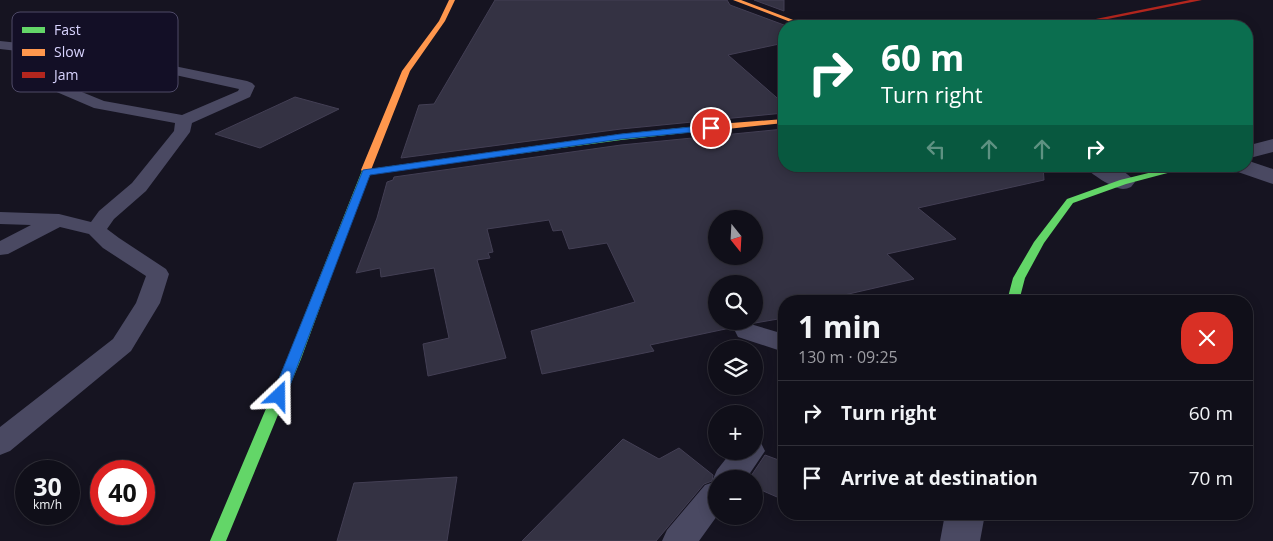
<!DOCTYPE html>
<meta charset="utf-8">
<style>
:root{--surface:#100f19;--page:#1e1d26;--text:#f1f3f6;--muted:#9c9ca2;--line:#302f38}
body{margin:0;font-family:"Open Sans",sans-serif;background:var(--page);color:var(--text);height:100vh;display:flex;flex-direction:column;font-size:19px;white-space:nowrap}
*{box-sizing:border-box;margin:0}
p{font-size:16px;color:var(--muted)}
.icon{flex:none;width:28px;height:28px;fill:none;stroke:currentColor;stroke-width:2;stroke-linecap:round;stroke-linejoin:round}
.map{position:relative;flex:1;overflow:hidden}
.sheet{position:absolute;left:778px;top:295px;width:475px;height:225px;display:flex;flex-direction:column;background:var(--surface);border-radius:20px;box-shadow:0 2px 12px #0003,0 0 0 1px var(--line)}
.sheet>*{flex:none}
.top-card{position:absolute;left:778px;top:20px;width:475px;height:152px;border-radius:20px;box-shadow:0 2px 12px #0003,0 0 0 1px var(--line);background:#0b6e4f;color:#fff;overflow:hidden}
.needle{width:32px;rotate:162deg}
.buttons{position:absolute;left:708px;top:210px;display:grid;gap:10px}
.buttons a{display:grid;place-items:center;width:55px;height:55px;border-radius:50%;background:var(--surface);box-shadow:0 2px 12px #0003,0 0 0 1px var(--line);font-size:25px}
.speed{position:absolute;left:15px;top:460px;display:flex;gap:10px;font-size:25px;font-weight:700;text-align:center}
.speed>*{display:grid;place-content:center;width:65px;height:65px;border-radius:50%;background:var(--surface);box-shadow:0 2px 12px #0003,0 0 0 1px var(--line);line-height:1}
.speed small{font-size:12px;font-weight:400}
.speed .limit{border:8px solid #d22;background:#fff;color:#111}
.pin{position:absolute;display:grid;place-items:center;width:42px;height:42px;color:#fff;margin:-21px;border:2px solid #fff;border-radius:50%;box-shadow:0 1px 5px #0007}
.me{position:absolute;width:55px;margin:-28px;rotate:23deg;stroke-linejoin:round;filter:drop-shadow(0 0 4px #0008)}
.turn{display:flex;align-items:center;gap:18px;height:105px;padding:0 20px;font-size:22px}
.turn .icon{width:65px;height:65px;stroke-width:2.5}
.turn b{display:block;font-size:35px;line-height:42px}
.lanes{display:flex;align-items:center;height:48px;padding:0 20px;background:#0003;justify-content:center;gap:25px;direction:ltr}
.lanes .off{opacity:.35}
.round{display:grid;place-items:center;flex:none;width:52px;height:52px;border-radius:20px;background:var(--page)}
.headline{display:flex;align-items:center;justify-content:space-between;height:85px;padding:0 20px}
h1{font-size:30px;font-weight:700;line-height:38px}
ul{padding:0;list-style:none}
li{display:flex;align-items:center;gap:15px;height:65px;padding:0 20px;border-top:1px solid var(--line)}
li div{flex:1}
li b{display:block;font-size:19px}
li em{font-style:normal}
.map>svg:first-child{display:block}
.building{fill:#343243;stroke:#433f54;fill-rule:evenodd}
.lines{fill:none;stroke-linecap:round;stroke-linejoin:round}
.lane{fill:#4a4962;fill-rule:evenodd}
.street{fill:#4a4962;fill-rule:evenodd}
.fast{fill:#63d668;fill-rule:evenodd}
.slow{fill:#ff974d;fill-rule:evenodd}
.jam{fill:#b3261e;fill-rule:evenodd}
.route{fill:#1a73e8;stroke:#114b97}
.key{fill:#130f26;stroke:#4e4a67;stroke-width:1}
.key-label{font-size:14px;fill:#d9d4ff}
</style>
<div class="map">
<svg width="1273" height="541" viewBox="0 0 1273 541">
<rect width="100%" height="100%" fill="#161421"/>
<path class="building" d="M495,0H727L730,5L784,25V43L728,55L784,104V113L621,129L401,158L419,105L434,104Z
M754,0H784V11Z
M295,97L339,109L260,148L215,134Z
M784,129V166H1043L1044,180L918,208L956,239L887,254L914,279L818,301H784V318L755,323L748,321H754V284H716V321H746L738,323L735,327L650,345L654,351L542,374L531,331L635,302L607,243L569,249L562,230L553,231L549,220L487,229L493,252L488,253L490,258L477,260L506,358L428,376L423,344L449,338L434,268L381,277L380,268L356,273L377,218L387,182L393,180L394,177L621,145ZM716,219H754V256H716Z
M623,439L659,459L679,448L713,475L712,481L704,484L656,541H522Z
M765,455L784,462V500L754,487V479H749Z
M457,477L447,541H337L354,483Z"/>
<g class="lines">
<path class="lane" d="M0,41L38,45L60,53L62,57L116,54L247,81L252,83L255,86L250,97L192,123L190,132L146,191L114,219L107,229L119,238L166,269L169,274L160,303L131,351L10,451L0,455V427L113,339L136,303L146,276L103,248L89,234L60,227L8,254L0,255V241L31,225L0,224V212L59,214L91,222L99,211L132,183L174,131L175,123L94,108L38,84L35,72L48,61V58L35,53L0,49ZM116,62L239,89L238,91L182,115L104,101L50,79L49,73L59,66Z
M747,323L784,334V352L738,337L735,331L738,325Z
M754,440L761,443L765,451L746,479H716L717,516L699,541H662L667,530L705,485L714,482L713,479L717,470L732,451H754Z"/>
<path class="street" d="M1273,139V152L1246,159V146Z
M1246,160L1273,169V184L1235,171L1232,166H1246Z
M1084,166C1102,166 1123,165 1135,182L1131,187C1128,188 1126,189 1123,189C1114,189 1089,173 1084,166Z
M945,514H985L980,541H940Z"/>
<path class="fast" d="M718,124L721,125V129L621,140L369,174L301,359L226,541H210L287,359L363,168L370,169L621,134Z
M1177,166H1194L1126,184L1073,203L1044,243L1025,278L1019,301H1007L1013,278L1034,242L1067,199L1120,180Z"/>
<path class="slow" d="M449,0H455L445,21L410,71L371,170L369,172H363L361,170L402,71L439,21Z
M733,0H741L809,26H801Z
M784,119V123L718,130L714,127L718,124Z"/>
<path class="jam" d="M1190,0H1202L1073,26H1061Z"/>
</g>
<path class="route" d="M711,125L714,126V130L621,139L370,175L286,396L284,399L279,401L274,399L272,396L363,170L621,134Z"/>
<rect x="12" y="12" width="166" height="80" rx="8" class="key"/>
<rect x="22" y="27" width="23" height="6" fill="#63d668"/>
<rect x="22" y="49" width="23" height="7" fill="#ff974d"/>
<rect x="22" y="72" width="23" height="6" fill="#b3261e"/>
<g class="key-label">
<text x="54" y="35">Fast</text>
<text x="54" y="57">Slow</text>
<text x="54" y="80">Jam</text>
</g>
</svg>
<div class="buttons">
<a><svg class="needle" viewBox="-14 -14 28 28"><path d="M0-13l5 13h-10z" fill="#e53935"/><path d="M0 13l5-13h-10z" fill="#9c9ca2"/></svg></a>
<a><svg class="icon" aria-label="search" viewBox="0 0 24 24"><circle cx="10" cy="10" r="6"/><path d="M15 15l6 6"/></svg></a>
<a><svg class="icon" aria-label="layers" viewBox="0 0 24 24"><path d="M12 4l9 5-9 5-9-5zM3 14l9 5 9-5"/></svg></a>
<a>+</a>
<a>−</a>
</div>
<div class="speed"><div>30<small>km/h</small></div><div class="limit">40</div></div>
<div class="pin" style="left:711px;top:128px;background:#d93025"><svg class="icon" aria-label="arrive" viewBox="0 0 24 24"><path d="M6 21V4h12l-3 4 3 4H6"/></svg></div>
<svg class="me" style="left:279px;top:396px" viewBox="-20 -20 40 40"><path d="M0-17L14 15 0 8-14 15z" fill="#1a73e8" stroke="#fff" stroke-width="4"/></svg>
<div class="top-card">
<div class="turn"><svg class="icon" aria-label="right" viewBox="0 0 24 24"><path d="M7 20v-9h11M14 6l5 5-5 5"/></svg><div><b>60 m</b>Turn right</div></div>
<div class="lanes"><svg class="icon off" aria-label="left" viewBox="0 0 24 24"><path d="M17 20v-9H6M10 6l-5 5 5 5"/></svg><svg class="icon off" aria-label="ahead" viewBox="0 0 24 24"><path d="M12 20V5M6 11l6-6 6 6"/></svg><svg class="icon off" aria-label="ahead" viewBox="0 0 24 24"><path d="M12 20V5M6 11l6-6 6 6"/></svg><svg class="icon" aria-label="right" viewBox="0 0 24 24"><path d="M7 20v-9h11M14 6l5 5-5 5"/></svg></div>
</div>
<section class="sheet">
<div class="headline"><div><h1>1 min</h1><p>130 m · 09:25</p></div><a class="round" style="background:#d93025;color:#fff"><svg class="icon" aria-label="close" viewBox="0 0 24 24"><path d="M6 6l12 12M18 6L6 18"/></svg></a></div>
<ul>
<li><svg class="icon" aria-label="right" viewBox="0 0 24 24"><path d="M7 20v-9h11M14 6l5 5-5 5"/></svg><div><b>Turn right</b></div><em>60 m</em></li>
<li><svg class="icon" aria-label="arrive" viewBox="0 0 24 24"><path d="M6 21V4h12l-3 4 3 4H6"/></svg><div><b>Arrive at destination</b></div><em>70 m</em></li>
</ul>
</section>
</div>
